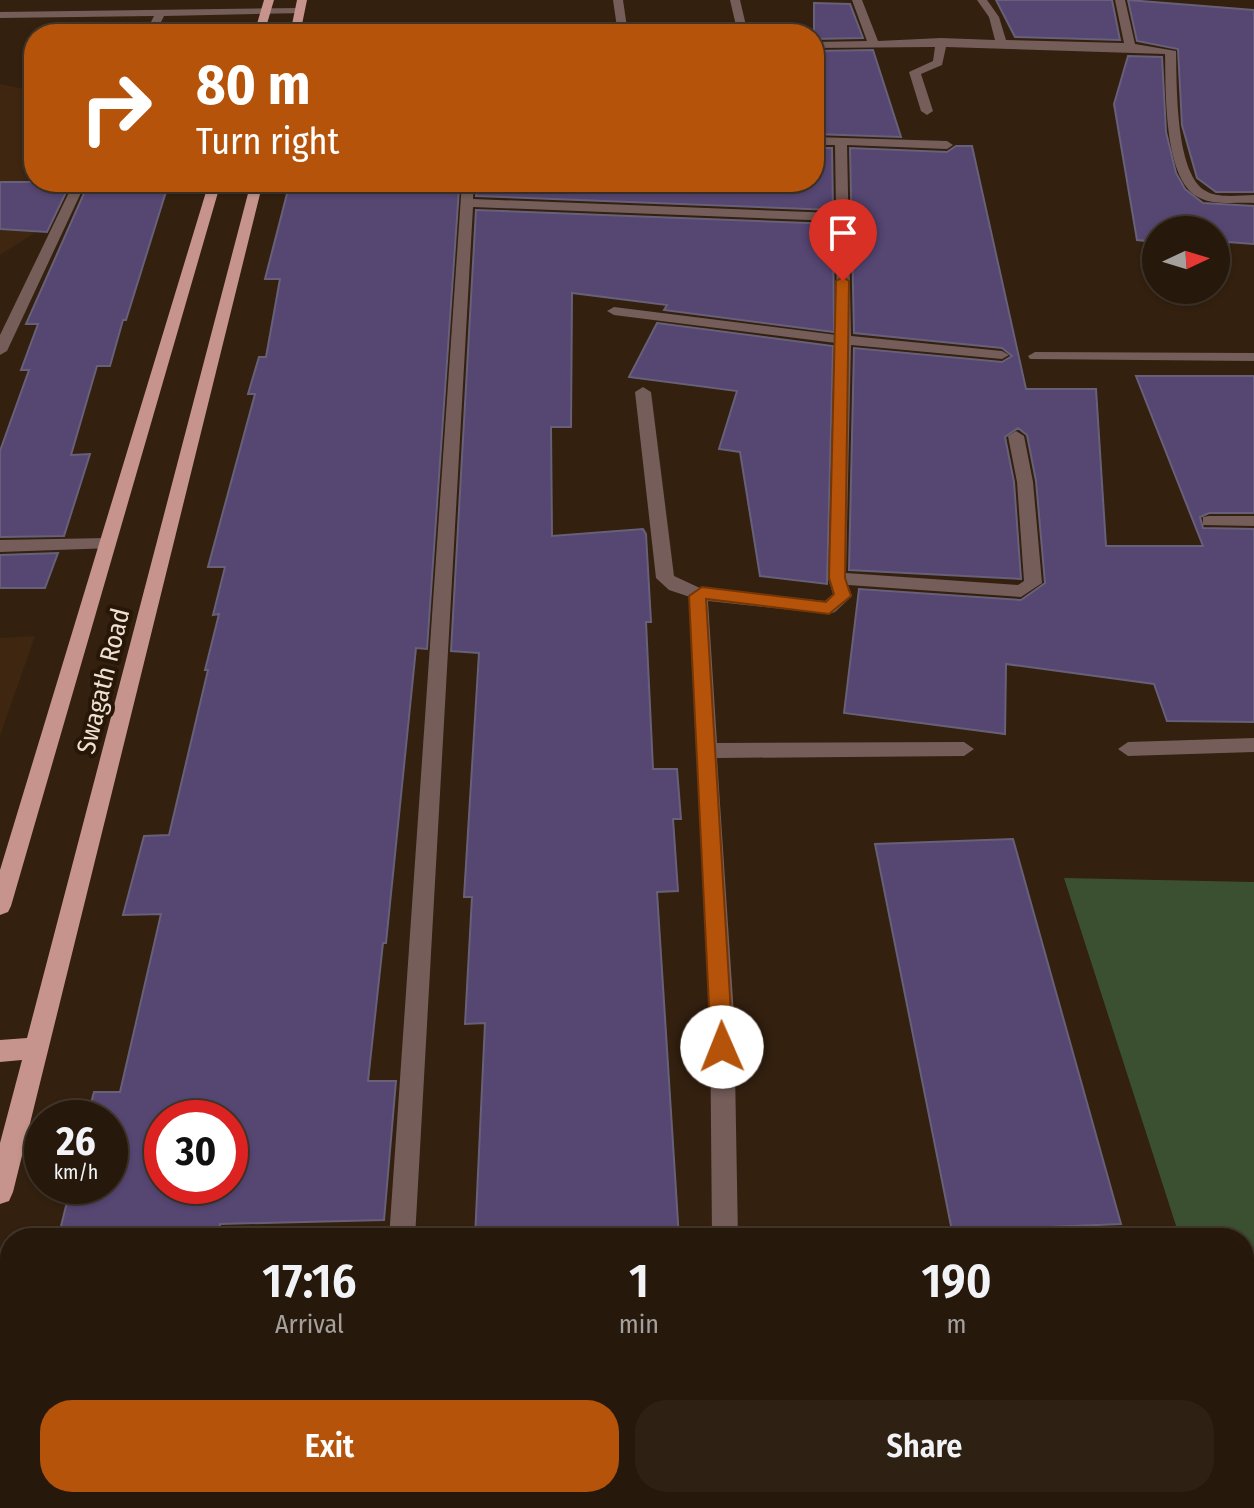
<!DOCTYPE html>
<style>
:root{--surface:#26180b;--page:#2e2114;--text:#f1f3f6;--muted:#a4a09d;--line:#42372c;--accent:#b45309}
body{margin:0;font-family:"Fira Sans Condensed",sans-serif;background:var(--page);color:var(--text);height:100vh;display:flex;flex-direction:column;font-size:30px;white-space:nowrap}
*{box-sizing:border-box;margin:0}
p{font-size:26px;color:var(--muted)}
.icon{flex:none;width:44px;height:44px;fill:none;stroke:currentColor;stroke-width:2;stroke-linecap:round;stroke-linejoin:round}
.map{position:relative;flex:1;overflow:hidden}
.details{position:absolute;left:0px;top:1228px;width:1254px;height:280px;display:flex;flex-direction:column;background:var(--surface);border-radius:32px 32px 0 0;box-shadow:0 2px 6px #0004,0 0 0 2px var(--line)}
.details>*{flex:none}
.guide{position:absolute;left:24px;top:24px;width:800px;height:168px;border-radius:32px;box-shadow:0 2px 6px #0004,0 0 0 2px var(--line);background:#b45309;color:#fff;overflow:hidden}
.needle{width:52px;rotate:86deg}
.buttons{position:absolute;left:1142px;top:216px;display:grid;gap:16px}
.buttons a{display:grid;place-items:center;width:88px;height:88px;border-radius:50%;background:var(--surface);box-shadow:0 2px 6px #0004,0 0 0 2px var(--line);font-size:40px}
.speed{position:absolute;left:24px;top:1100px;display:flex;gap:16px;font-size:40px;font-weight:700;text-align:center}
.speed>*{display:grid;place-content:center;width:104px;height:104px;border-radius:50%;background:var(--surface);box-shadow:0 2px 6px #0004,0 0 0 2px var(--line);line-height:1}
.speed small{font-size:20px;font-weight:400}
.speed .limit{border:12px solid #d22;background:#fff;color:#111}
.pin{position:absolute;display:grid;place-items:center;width:68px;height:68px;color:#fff;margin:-82px -34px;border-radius:50% 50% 50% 0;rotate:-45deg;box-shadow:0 0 8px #0007}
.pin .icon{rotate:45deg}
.me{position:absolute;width:88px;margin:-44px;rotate:359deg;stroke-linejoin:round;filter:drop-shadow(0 0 6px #0008)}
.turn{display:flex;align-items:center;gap:28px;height:168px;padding:0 40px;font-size:36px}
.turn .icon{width:104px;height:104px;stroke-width:2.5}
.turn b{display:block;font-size:56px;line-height:68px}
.eta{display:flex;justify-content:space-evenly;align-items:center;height:136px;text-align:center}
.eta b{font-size:48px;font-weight:600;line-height:56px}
.action{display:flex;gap:16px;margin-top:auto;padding:16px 40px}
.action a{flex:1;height:92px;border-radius:32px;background:var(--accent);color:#fff;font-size:32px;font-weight:600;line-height:92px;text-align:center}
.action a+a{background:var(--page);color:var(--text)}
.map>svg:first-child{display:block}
.built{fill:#3e2610}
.green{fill:#3a5031}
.building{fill:#554672;stroke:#676078;stroke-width:2;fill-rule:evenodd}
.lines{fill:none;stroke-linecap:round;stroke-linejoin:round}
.minor{fill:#755d59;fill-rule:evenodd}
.major{fill:#c6948d;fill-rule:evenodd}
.route{fill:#b45309;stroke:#753606;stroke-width:2}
.labels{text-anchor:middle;stroke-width:8;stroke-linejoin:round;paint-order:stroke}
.street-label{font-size:26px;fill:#ede0d5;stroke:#281606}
</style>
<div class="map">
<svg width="1254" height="1508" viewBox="0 0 1254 1508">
<rect width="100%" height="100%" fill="#33200f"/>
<path class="built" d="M0,84L34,91V182L44,227L0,255Z
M35,636L0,736V638Z"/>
<path class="green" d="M1064,878L1254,882V1292H1244V1238H1180Z"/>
<path class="building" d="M996,0H1112L1120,40L1015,37Z
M1128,0L1254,10V192H1216L1197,178L1182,125L1178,49L1137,41Z
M814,3L850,4L863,38L814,39Z
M873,50L901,137L814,134V51Z
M1128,56L1162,57L1166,132L1176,173L1185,189L1203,203L1254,206V244L1228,242L1229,249L1216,247V230H1156V242L1137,240L1114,104Z
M956,146H972L1026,389H1096L1106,546H1203L1136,376H1254V513H1209L1200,517L1203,528L1254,529V722L1167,721L1154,684L1006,664L1005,734L844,713L859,589L1021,600L1045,583L1036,481L1027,435L1018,428L1005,437L1014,482L1021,579L849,570L854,348L1002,362L1012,356L1002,348L854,333L850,148L947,152Z
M814,148H832L833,210L476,196L477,189H487L488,184L814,182Z
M0,182H71L47,232L0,229Z
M89,182H169L126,320H123L110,366H97L71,455L90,454L64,536L0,537V451L29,370H21L38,324H26Z
M376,184L375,189H459L427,649L416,648L386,943H383L368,1081H396L384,1220L220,1224L218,1238H58L71,1186H110V1118H87L94,1092H120L161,914L123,915L144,836L169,835L208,670H205L219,614L213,615L225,567H208L255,394H248L259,357H266L280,279H265L289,186ZM162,1118H230V1186H162Z
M476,210L833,224L834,332L664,310L667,305L572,293L571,427H551L552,536L643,529L646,534L651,622H646L653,769H677L681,819H673L678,891L657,892L679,1238H475L485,1023L465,1024L472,897H464L479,653L451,651Z
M657,323L833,346L827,584L760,576L740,452L719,449L737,391L629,377Z
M58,553L45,588H0V555Z
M1013,839L1121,1224L952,1231L875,844Z"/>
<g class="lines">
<path class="minor" d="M613,0H623L628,34H618Z
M730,0H740L748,34H738Z
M852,0H862L878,41L941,38L995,40L989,17L977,0H987L999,17L1006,40L1124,43L1115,0H1125L1135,44L1176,51C1177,84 1175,170 1204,190C1217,199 1239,195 1254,195V203C1236,202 1214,206 1198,197C1163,179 1166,88 1165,54L946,47L942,65L921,74L933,111L927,115L921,111L909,72L933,61L935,47L814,48V42L867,41Z
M300,8L304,9V13L164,16L155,34H145L154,16L0,18V12Z
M814,137L947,141L953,145L947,149L847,145L851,336L1002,351L1009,355L1002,359L851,345L846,573L1018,585L1024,581L1017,482L1008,436L1016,431L1024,436L1033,482L1042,583L1021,597L848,585L852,596L835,612L829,614L708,601L717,743L964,742L974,749L964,756L717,758L734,1015L738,1238H712L710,1015L690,597L669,590L656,578L635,392L643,387L651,392L674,576L700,588L825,601L833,594L828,578L836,343L614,315L607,311L614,307L837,335L836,221L473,207L415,1238H389L462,182H474L473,199L836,213L835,145H814Z
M74,182H86L7,351L0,355V335Z
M1035,352L1254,353V361L1030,359L1028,356Z
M1209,516H1254V526L1203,525V517Z
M107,538L116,544L113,548L0,552V540Z
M1254,738V752L1128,756L1118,749L1128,742Z
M1244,1308H1254V1336H1244Z
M273,1498H309L305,1508H269Z"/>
<path class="major" d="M264,0H274L264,34H254Z
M297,0H307L300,34H290Z
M209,182H221L11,906L8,912L0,915V870Z
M251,182H263L13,1192L9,1201L0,1204V1143L22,1060L0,1062V1040L27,1038Z
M1244,1487L1251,1498L1247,1508H878L882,1498H1244Z"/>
</g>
<path class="route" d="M843,277L849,281L845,578L851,596L829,614L706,599L733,1047L730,1054L722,1057L715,1054L711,1047L689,596L702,587L826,602L834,594L829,578L836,281Z"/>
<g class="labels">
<g class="street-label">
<text transform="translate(103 681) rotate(-76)" y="9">Swagath Road</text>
</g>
</g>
</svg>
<div class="buttons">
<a><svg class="needle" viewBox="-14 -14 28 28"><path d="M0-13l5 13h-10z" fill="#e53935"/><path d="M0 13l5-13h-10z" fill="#a4a09d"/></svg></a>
</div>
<div class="speed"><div>26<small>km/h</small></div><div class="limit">30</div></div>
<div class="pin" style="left:843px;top:281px;background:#d93025"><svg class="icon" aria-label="arrive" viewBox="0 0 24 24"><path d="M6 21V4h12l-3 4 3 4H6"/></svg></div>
<svg class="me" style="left:722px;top:1047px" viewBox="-20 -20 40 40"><circle r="19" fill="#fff"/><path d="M0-13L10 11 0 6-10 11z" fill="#b45309"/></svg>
<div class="guide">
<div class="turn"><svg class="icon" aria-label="right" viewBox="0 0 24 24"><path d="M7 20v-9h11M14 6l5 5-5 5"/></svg><div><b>80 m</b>Turn right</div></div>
</div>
<section class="details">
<div class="eta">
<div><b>17:16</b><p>Arrival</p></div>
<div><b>1</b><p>min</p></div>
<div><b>190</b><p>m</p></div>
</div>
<div class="action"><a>Exit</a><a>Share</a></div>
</section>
</div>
